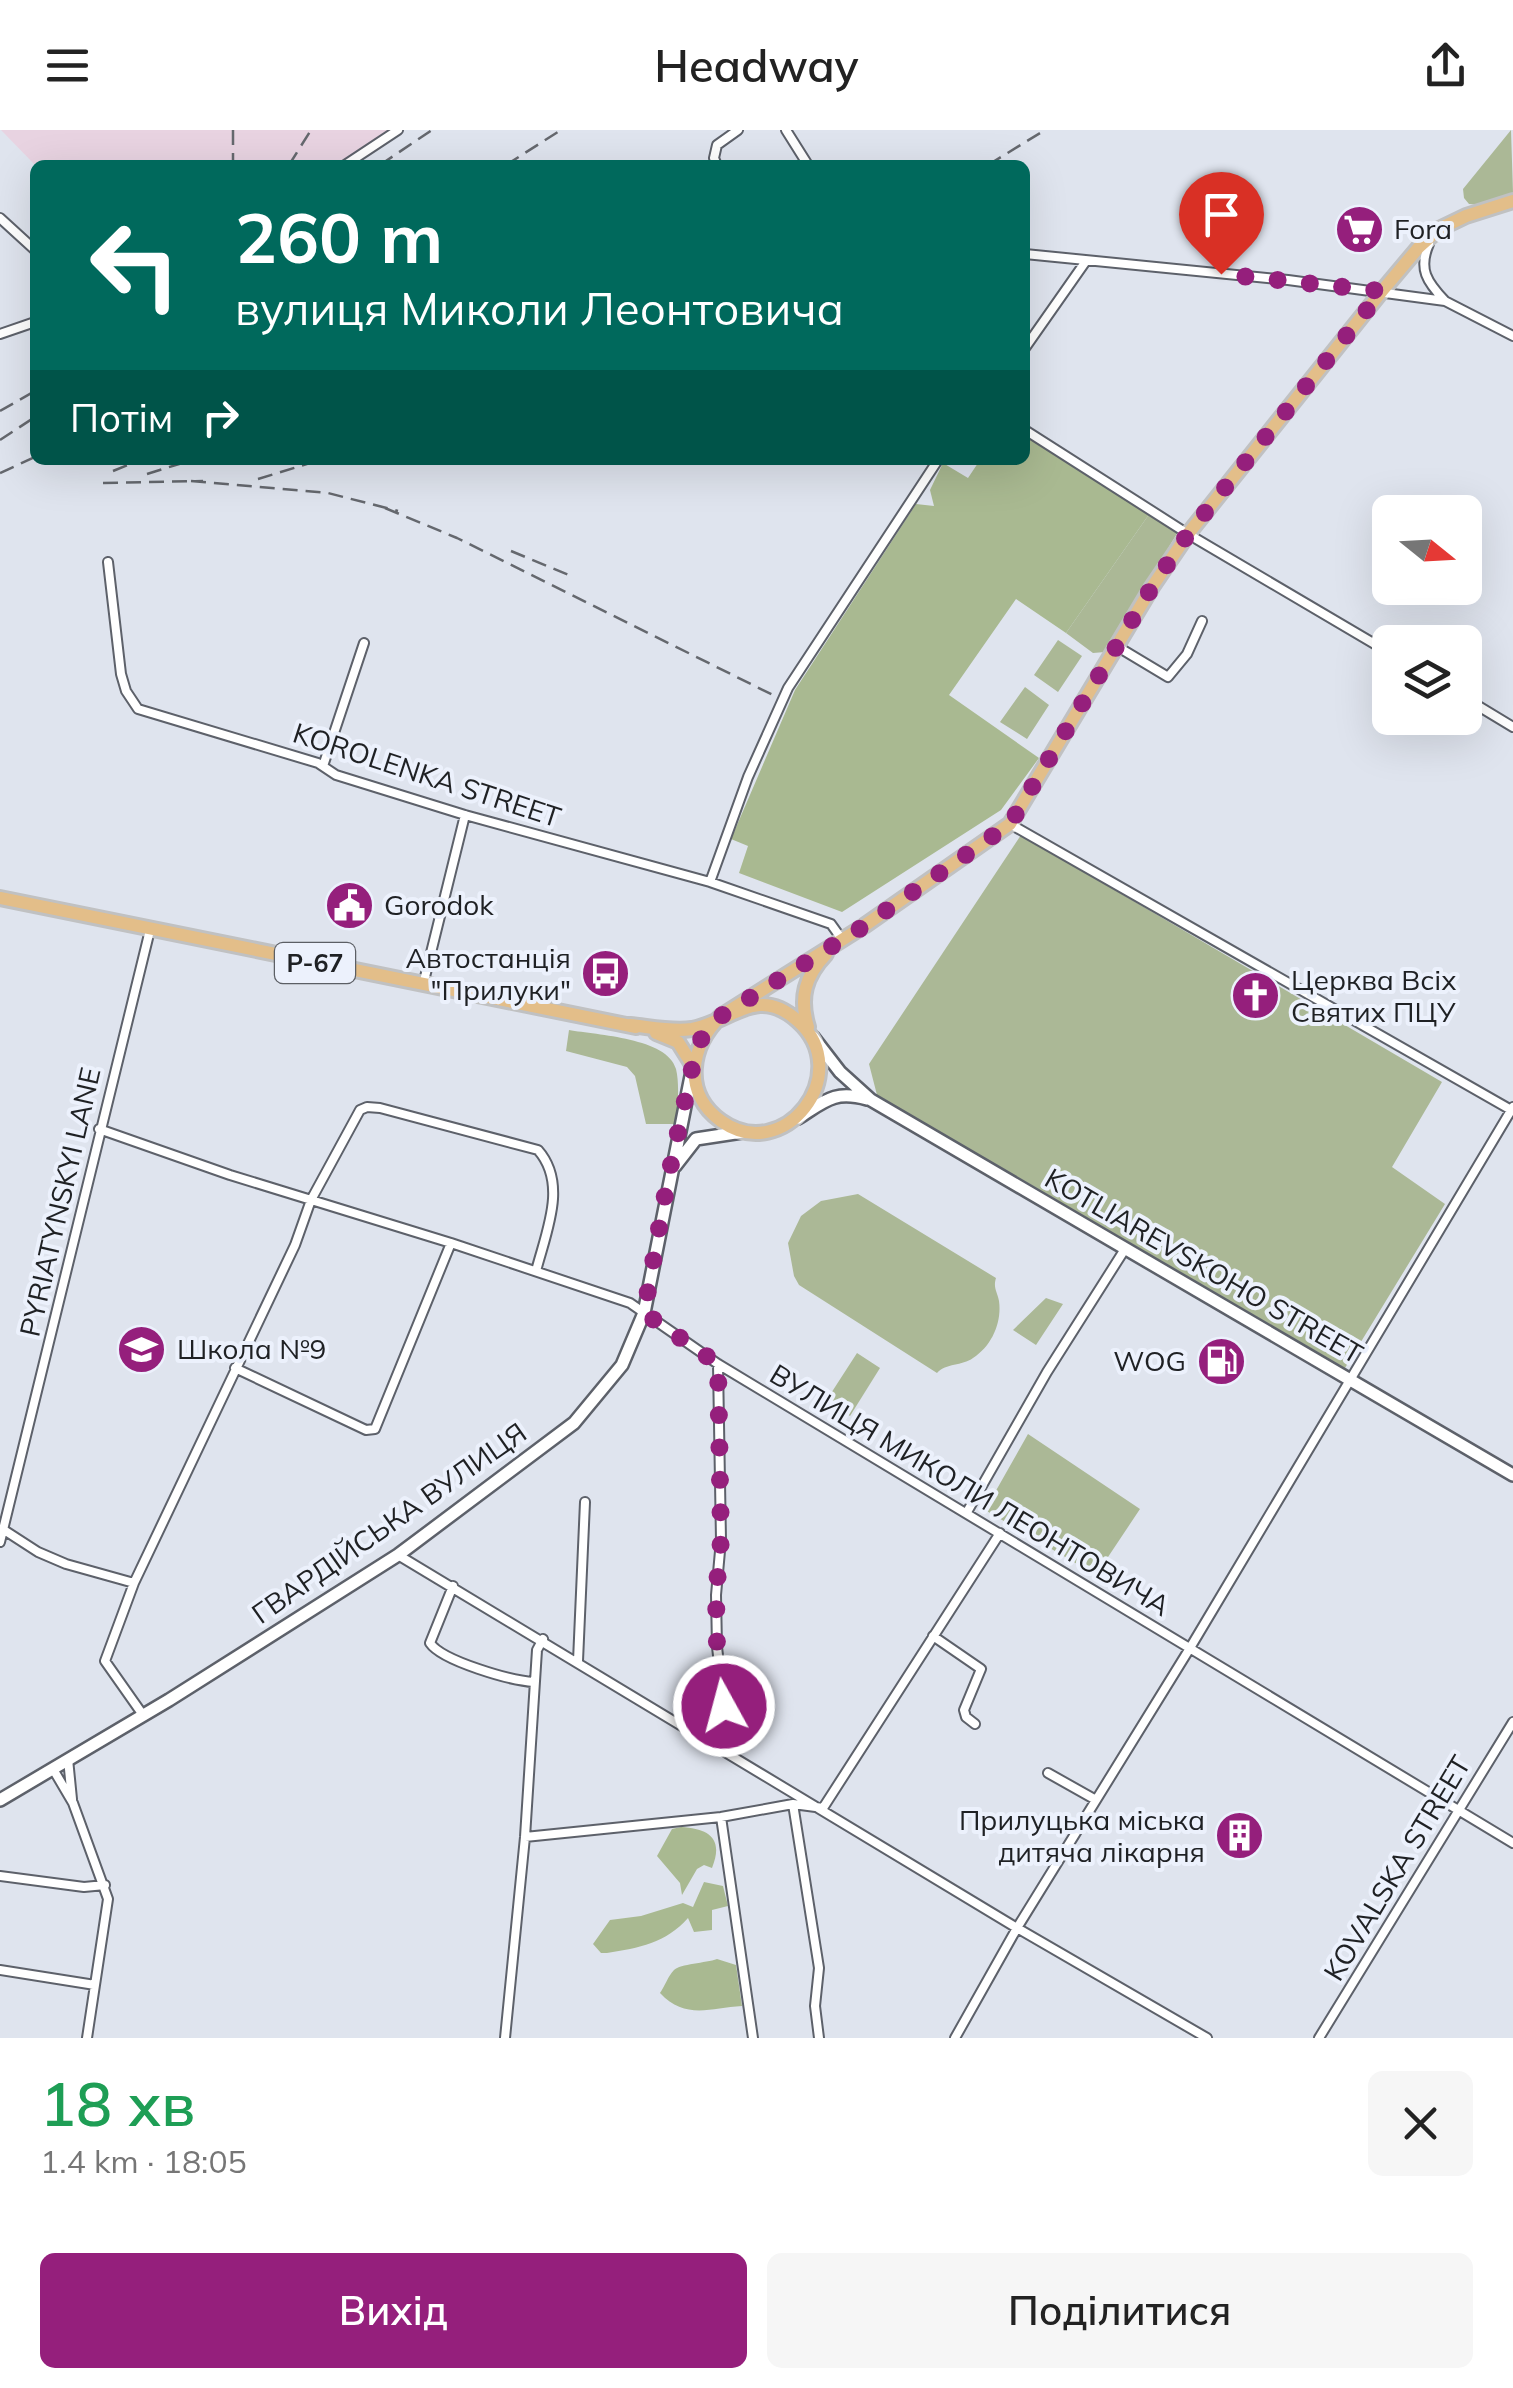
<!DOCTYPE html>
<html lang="uk">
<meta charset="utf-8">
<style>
:root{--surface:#fff;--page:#f6f6f6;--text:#222;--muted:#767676;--accent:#951f7c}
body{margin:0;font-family:Mulish,sans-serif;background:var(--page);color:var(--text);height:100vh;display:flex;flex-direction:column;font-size:38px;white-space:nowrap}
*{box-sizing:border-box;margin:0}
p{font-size:32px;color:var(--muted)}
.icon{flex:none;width:55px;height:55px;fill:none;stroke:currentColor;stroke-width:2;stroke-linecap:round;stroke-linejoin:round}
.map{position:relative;height:1908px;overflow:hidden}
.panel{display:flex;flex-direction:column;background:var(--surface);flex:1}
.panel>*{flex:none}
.top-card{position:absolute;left:30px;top:30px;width:1000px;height:305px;border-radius:15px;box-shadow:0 10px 40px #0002;background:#00695c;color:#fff;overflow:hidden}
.needle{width:65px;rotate:108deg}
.controls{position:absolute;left:1372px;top:365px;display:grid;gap:20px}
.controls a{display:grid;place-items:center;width:110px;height:110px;border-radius:15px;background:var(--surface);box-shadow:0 10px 40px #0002;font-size:50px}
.pin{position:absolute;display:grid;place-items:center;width:85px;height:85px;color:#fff;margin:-102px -42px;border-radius:50% 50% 50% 0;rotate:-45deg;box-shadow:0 0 10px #0007}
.pin .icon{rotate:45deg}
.me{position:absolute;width:110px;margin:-55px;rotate:353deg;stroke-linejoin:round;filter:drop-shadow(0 0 8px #0008)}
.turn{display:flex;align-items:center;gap:35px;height:210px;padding:0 40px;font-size:45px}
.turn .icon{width:130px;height:130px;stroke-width:2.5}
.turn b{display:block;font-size:70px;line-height:85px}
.then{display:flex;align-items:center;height:95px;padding:0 40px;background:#0003;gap:20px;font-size:38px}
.round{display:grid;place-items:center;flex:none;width:105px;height:105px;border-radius:15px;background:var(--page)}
.summary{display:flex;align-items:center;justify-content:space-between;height:170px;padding:0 40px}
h1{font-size:60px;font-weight:600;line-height:75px;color:#1e9e55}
.button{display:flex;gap:20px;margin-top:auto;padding:20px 40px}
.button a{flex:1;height:115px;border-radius:15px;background:var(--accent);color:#fff;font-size:40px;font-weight:600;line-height:115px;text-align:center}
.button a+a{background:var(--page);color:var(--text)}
header{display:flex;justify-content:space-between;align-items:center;height:130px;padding:0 40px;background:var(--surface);font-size:45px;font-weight:600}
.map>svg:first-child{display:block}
.industrial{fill:#e8d3e1}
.green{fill:#abb896}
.forest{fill:#a9b991}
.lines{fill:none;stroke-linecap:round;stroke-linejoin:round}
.street-casing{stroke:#5d616a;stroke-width:12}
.secondary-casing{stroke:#5d616a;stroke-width:16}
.primary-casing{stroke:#c0c1c2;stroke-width:18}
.street{stroke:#fff;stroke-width:8}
.secondary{stroke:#fff;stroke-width:11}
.primary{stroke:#e3be89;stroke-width:12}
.rail{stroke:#65686e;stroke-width:2.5;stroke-dasharray:15 8;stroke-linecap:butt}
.route{stroke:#951f7c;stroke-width:18;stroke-dasharray:0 32.4}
.labels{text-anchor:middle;stroke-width:8;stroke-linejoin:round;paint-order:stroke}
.shield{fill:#ecf1fc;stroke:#5c5f65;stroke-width:2.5}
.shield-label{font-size:25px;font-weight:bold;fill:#1f2124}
.poi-label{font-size:28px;fill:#1f2124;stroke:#ecf1fc;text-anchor:start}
.street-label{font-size:28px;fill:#1f2124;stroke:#ecf1fc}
</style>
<header><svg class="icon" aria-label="menu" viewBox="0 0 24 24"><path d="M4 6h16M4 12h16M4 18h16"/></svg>Headway<svg class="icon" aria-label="share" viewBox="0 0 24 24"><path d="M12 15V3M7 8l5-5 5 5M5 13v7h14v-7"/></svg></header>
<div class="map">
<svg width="1513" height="1908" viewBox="0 0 1513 1908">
<rect width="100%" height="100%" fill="#dfe4ee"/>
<path class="industrial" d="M1,0H398L345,35H35Z"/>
<path class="green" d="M1511,0L1513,63L1480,75L1469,74L1464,68L1463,59Z
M1150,383L1178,402L1105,522L1093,523L1066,503Z
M1058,510L1082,526L1058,562L1034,545Z
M1025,557L1049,575L1027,609L1000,592Z
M1021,705L1442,952L1392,1037L1445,1074L1345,1238L877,965L869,934Z
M569,900C597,905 668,908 676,939C680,955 677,977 677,994H646L635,946L627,937L566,921Z
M858,1064L996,1148C993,1158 997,1161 999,1171C1002,1192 992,1216 973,1228C962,1236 946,1233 937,1243L799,1155L794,1146L788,1113L801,1086L821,1071Z
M1046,1168L1063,1174L1036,1215L1013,1200Z
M857,1223L880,1238L850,1286L826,1271Z
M1028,1304L1140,1379L1096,1445L985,1380Z"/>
<path class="forest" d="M1025,304L1150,383L1066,503L1016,469L949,565L1039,628L1001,680L842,782L739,743L748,716L731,709L795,560L916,374L934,376L930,360L943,333L968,348L980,330H1025Z
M681,1697C709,1699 724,1708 712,1738L704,1735L697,1739L682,1765L680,1753L657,1726L672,1699Z
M704,1752L723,1756L728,1776L712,1780V1800L694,1802L688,1788C666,1813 639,1818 607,1823H601L593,1814L610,1790L641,1786L683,1773L693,1777Z
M717,1829L736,1835L742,1876C710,1878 685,1890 660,1863C665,1856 668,1846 674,1840C680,1834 706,1833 717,1829Z"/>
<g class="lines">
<defs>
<path id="street" d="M786,0L808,35
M345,35L398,0
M717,35L714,28L717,15L738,0
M0,88L35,120
M1429,114C1418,139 1427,152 1445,171
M1025,124L1288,150L1445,171L1513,206
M0,204L35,192
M1025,218L1086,131
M1025,300L1188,404L1390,523
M108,432L121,544L126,561L138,579L318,633L336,645L465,685L710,752L831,794L841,808
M1118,517L1168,547L1187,524L1202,491
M1465,568L1513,597
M323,636L364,513
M1010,694L1513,981
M710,752L748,647L788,558L938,330
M423,855L465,685
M99,999L230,1045L451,1113L630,1173L718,1234L1513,1713
M235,1238L366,1300L375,1299L451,1113
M967,1382L1047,1242L1125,1119
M4,1400L38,1422L66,1434L134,1453
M0,1412L150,800
M398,1425L1017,1798L1207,1908
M453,1456L430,1513C442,1531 512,1551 534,1552
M933,1506L981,1539L964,1580L966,1587L975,1594
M578,1531L585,1372
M143,1585L105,1531L134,1453L295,1115L311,1070L360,980L367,977L380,978L538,1020C568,1054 546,1102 536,1141
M716,1614L724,1576L717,1517L716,1465L721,1410L718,1235
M68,1629L72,1669
M53,1639L73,1673L108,1769L87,1908
M1048,1643L1096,1670
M793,1674L819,1838L815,1876L819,1908
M721,1687L753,1908
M525,1707L721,1687L793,1674L823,1678L1000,1403
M0,1746L84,1757L105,1755
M0,1840L95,1855
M505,1908L525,1707L537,1520L543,1509
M955,1908L1017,1798L1190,1518L1513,977
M1319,1908L1513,1592"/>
<path id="secondary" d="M813,907L840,942L871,970L1513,1345
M798,988C825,971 834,960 867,969
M675,1036L696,1009L742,1002
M0,1670L169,1570L398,1425L574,1293L622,1235L644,1183L692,941"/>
<path id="primary" d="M0,768L636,897
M630,895C650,897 672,902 692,899C731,892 757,854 798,891C856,943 784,1036 721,991C682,963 690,916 721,886L864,796L1010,694L1152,457L1188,404L1382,161L1419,117L1439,99L1466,86L1513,71
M808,897C799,868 805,846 826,824
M656,903L678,912L693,936"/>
</defs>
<use href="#street" class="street-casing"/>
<use href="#secondary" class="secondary-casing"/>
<use href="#primary" class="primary-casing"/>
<use href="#street" class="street"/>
<use href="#secondary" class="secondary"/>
<use href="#primary" class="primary"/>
<path class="rail" d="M233,0V35
M289,35L311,0
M380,35L432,0
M506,35L561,0
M988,35L1045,0
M0,281L35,261
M0,310L35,287
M113,341L140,330
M0,343L35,327
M147,344L192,330
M258,349L320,330
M191,351L328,363L398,381
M103,353L203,351
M385,378L457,408L777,567
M511,421L571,446"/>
</g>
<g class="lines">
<path class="route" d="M724,1576L717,1517L716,1464L721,1410L718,1234L644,1183L668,1048L697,916L707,900L721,886L864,796L1010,694L1152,457L1188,404L1382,161L1221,144"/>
</g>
<defs>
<symbol id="supermarket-disc" viewBox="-11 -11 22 22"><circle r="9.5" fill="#951f7c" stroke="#ecf1fc"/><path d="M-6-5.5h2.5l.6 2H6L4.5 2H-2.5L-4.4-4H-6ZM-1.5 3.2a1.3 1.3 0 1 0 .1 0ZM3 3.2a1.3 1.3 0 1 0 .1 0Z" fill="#fff"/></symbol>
<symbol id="civic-disc" viewBox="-11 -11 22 22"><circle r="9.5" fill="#951f7c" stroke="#ecf1fc"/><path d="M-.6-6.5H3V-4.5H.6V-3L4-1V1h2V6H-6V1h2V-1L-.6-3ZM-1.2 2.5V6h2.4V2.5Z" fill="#fff"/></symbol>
<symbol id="bus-disc" viewBox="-11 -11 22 22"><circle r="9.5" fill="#951f7c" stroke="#ecf1fc"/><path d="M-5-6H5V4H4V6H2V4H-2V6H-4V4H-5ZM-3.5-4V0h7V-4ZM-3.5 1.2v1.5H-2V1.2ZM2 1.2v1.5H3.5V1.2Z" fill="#fff"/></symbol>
<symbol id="church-disc" viewBox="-11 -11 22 22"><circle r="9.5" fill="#951f7c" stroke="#ecf1fc"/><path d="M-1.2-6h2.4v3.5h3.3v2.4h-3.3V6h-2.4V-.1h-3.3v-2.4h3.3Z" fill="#fff"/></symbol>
<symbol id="school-disc" viewBox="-11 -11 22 22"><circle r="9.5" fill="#951f7c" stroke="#ecf1fc"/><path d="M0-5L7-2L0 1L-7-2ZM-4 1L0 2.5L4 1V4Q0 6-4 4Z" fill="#fff"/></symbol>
<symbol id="fuel-disc" viewBox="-11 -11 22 22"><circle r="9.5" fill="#951f7c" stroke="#ecf1fc"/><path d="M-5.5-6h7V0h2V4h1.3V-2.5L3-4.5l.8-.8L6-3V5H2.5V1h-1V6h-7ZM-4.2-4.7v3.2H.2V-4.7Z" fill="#fff"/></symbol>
<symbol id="building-disc" viewBox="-11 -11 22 22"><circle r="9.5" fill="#951f7c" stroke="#ecf1fc"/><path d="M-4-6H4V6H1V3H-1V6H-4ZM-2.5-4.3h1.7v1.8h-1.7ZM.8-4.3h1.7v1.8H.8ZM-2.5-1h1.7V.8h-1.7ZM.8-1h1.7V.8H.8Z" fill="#fff"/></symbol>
</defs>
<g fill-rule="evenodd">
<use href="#supermarket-disc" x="1332" y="72" width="55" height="55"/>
<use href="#civic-disc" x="322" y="748" width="55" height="55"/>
<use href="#bus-disc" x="578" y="816" width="55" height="55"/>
<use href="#church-disc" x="1228" y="838" width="55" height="55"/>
<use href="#school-disc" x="114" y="1192" width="55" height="55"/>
<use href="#fuel-disc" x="1194" y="1204" width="55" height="55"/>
<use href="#building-disc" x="1212" y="1678" width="55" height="55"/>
</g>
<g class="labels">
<rect class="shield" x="275" y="813" width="80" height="40" rx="8"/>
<g class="shield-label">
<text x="315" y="842">Р-67</text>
</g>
<g class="poi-label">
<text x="1394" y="109">Fora</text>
<text x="384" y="785">Gorodok</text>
<text x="571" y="838" text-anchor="end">Автостанція<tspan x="571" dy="32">"Прилуки"</tspan></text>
<text x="1291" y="860">Церква Всіх<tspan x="1291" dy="32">Святих ПЦУ</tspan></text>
<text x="177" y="1229">Школа №9</text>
<text x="1186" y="1241" text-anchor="end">WOG</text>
<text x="1205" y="1700" text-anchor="end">Прилуцька міська<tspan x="1205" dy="32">дитяча лікарня</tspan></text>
</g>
<g class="street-label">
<text transform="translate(427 645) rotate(18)" y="10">KOROLENKA STREET</text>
<text transform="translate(60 1072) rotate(-77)" y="10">PYRIATYNSKYI LANE</text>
<text transform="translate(1204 1136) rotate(30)" y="10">KOTLIAREVSKOHO STREET</text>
<text transform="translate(970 1360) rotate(31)" y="10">ВУЛИЦЯ МИКОЛИ ЛЕОНТОВИЧА</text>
<text transform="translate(389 1393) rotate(-35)" y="10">ГВАРДІЙСЬКА ВУЛИЦЯ</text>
<text transform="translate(1397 1738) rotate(-59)" y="10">KOVALSKA STREET</text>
</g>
</g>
</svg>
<div class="controls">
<a><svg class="needle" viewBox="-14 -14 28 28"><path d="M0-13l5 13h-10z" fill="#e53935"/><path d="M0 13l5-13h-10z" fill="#767676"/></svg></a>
<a><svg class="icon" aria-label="layers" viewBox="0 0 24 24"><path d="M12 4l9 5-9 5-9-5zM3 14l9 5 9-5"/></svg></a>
</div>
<div class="pin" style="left:1221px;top:144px;background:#d93025"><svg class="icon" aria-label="arrive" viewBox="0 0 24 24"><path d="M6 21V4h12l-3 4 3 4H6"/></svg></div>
<svg class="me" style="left:724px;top:1576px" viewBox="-20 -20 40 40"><circle r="17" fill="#951f7c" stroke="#fff" stroke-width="3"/><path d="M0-11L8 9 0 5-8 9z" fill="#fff"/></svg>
<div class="top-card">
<div class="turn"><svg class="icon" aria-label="left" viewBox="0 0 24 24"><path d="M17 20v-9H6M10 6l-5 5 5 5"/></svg><div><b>260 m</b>вулиця Миколи Леонтовича</div></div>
<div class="then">Потім<svg class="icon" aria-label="right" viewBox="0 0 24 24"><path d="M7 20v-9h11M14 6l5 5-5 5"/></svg></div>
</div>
</div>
<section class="panel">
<div class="summary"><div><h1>18 хв</h1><p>1.4 km · 18:05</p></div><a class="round"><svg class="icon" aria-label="close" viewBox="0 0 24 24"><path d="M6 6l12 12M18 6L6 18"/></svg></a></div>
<div class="button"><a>Вихід</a><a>Поділитися</a></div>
</section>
